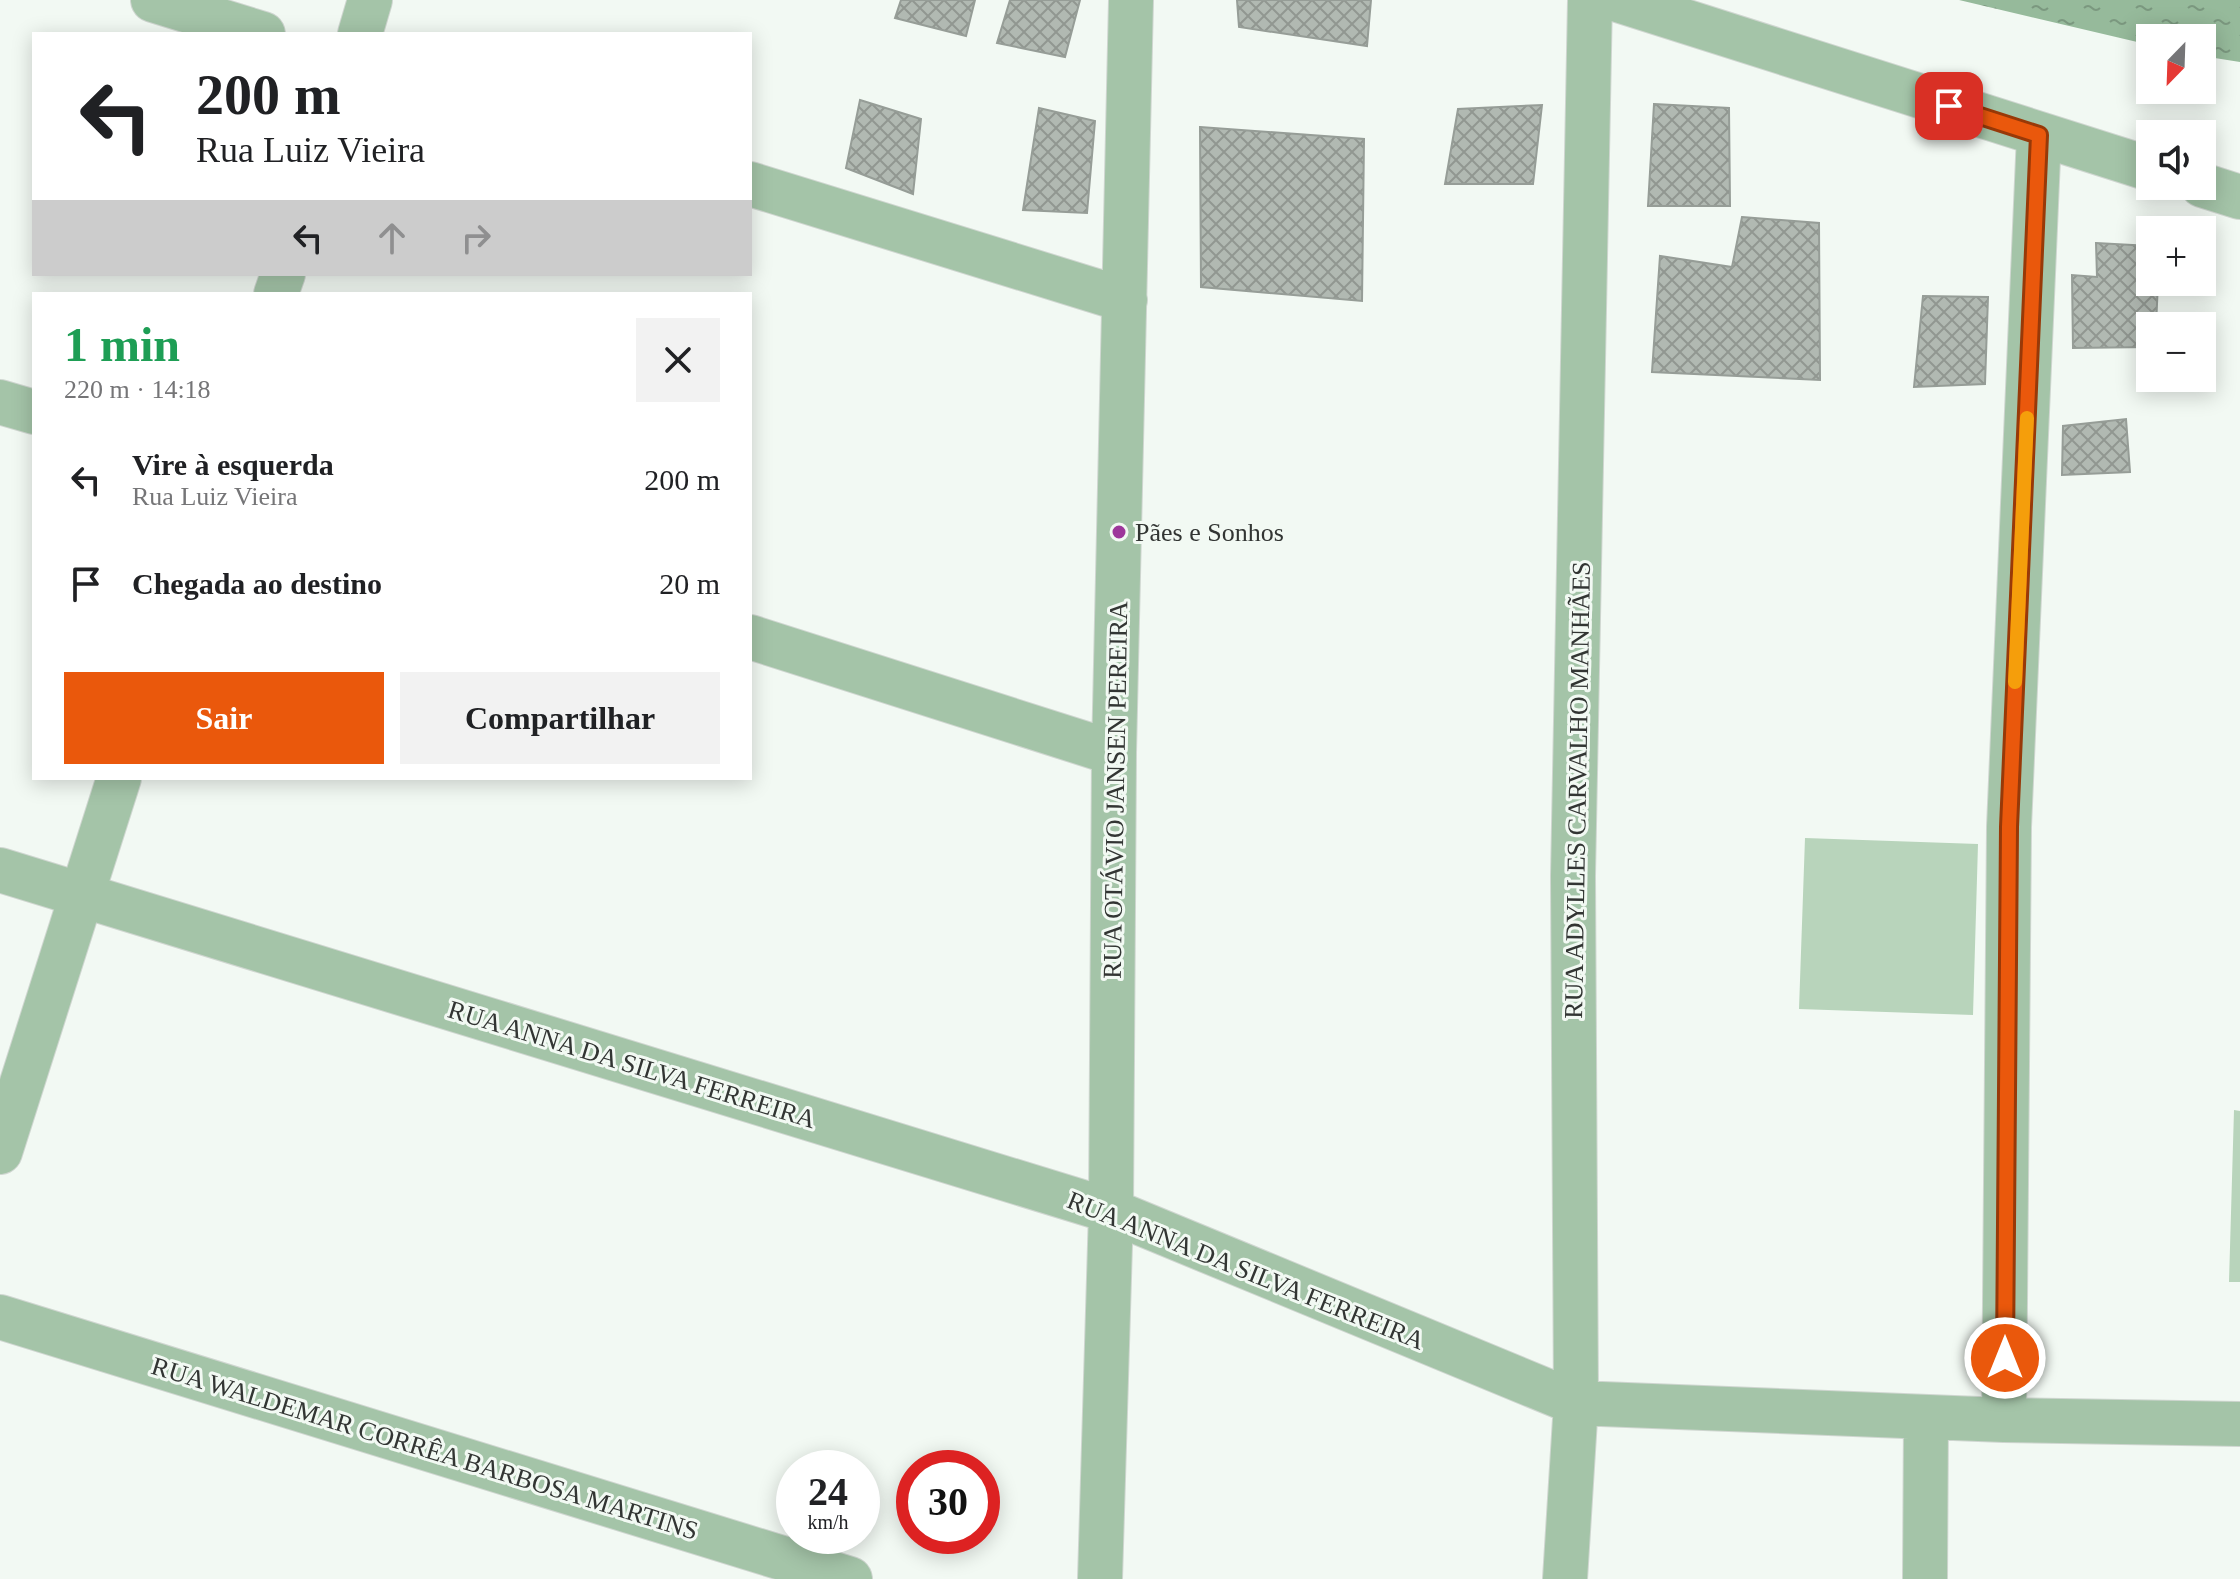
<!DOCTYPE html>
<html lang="pt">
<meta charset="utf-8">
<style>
:root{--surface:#fff;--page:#f2f2f2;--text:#202124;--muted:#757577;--accent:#ea580c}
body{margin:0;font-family:Georgia,serif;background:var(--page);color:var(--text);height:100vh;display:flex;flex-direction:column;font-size:30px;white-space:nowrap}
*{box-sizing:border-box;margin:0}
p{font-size:26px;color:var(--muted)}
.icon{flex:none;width:44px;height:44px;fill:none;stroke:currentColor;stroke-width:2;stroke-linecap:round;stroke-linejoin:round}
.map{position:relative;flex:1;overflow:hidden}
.panel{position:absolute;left:32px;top:292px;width:720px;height:488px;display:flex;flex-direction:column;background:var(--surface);border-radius:0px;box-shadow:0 4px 20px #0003}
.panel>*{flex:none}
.guide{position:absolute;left:32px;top:32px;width:720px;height:244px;border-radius:0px;box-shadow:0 4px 20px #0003;background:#fff;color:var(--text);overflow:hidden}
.needle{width:52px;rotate:203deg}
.buttons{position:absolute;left:2136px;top:24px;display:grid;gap:16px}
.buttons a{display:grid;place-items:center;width:80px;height:80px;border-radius:0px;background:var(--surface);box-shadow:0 4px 20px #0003;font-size:40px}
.speed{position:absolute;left:776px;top:1450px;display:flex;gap:16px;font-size:40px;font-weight:700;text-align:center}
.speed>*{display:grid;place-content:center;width:104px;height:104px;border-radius:50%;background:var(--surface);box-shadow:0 4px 20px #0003;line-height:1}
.speed small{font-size:20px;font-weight:400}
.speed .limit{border:12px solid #d22;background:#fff;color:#111}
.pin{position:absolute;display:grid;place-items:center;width:68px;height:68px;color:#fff;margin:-34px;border-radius:16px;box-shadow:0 4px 12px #0006}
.me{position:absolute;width:88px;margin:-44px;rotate:0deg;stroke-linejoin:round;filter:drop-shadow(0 0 6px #0008)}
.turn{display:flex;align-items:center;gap:28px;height:168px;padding:0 32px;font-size:36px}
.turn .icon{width:104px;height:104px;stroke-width:2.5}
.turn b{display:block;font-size:56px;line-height:68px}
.lanes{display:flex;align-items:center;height:76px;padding:0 32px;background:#0003;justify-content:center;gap:40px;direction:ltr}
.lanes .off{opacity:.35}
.round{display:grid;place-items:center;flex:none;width:84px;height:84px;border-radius:0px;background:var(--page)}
.head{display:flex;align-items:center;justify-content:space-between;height:136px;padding:0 32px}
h1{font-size:48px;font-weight:600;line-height:60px;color:#1e9e55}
.action{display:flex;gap:16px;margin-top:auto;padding:16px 32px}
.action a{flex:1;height:92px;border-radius:0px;background:var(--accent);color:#fff;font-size:32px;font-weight:600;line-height:92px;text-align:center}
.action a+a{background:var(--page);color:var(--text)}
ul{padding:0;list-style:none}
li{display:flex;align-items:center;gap:24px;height:104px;padding:0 32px}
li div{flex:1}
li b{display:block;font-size:30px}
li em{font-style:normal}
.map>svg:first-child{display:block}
.green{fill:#b8d4bb}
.water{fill:url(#water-ripples)}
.building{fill:url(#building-cross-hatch);stroke:#969d97;stroke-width:2}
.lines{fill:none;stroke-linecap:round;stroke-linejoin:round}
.minor-casing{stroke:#cfd6d0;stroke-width:46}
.minor{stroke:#a4c4a8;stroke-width:44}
.route-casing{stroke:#983908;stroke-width:20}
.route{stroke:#ea580c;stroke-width:14}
.slow{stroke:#f59e0b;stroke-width:14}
.poi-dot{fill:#9d379b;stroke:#f2f9f3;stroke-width:3}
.labels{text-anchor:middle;stroke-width:6;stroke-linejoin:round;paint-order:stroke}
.poi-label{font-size:26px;fill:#323533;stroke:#f2f9f3;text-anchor:start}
.street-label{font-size:26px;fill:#323533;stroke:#f2f9f3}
</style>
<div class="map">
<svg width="2240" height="1579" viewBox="0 0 2240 1579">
<defs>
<pattern id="water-ripples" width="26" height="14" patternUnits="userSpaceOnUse" patternTransform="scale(2)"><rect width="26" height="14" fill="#96ba9b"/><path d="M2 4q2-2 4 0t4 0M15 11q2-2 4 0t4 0" fill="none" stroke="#7b987f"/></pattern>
<pattern id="building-cross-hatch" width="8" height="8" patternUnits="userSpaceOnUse" patternTransform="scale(2)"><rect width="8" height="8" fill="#b1b9b2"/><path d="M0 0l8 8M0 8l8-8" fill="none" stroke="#919791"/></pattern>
</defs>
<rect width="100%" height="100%" fill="#f2f9f3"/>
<path class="green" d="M1805,838L1978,844L1973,1015L1799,1009Z
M2234,1110L2240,1111V1282H2229Z"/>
<path class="water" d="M1959,0H2240V62L2202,56V38H2150V45Z"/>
<path class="building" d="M901,0H975L966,36L895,18Z
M1010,0H1080L1065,57L997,43Z
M1237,0H1371L1367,46L1239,27Z
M860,100L921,119L913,194L846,168Z
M1654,104L1729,108L1730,206H1648Z
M1542,105L1533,184H1445L1458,109Z
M1039,108L1095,121L1087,213L1023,210Z
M1200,127L1364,139L1362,301L1201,287Z
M1742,217L1819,223L1820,380L1652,372L1660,256L1732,267Z
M2096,243L2150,246V282H2158L2156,326H2150V347L2073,348L2072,275L2097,277Z
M1923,296L1988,297L1985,384L1914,387Z
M2126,419L2130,472L2062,475L2063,426Z"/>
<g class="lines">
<defs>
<path id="minor" d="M153,0L263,34
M1618,0L2150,169
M360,34L370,0
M750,184L1125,300
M2202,185L2240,197
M276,294L283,274
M0,402L34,412
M750,637L1114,753
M0,870L1111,1211L1576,1403L2004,1420L2240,1424
M0,1152L119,778
M0,1317L850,1579
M2004,1420L2009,827L2039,135
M1100,1579L1111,1211L1114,753L1131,0
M1565,1579L1576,1403L1573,876L1590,0
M1925,1579L1926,1417"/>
</defs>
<use href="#minor" class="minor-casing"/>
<use href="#minor" class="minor"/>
</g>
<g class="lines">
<defs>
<path id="route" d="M1949,106L2039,135L2009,827L2005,1358"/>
</defs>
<use href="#route" class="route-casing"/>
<use href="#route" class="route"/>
<path class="slow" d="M2015,682L2027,418"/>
</g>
<circle class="poi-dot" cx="1119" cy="532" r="8"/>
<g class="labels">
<g class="poi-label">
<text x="1135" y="541">Pães e Sonhos</text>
</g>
<g class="street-label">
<text transform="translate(1115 790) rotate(-89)" y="9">RUA OTÁVIO JANSEN PEREIRA</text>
<text transform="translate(1577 790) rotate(-89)" y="9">RUA ADYLLES CARVALHO MANHÃES</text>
<text transform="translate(632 1064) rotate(17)" y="9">RUA ANNA DA SILVA FERREIRA</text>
<text transform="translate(1246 1270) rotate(22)" y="9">RUA ANNA DA SILVA FERREIRA</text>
<text transform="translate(425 1448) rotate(17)" y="9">RUA WALDEMAR CORRÊA BARBOSA MARTINS</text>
</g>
</g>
</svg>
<div class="buttons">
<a><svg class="needle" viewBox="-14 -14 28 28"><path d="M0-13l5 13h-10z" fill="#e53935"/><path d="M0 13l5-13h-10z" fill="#757577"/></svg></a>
<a><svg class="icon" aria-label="sound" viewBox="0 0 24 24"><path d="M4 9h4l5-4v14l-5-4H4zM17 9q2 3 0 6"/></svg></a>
<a>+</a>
<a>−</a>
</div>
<div class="speed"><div>24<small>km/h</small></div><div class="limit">30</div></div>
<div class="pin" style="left:1949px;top:106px;background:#d93025"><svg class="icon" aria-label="arrive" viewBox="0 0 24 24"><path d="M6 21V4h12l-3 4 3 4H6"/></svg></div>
<svg class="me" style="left:2005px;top:1358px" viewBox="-20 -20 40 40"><circle r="17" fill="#ea580c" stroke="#fff" stroke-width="3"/><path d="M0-11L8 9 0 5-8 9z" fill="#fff"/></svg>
<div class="guide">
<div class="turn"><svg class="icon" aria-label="left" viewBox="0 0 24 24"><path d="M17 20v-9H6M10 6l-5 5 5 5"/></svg><div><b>200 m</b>Rua Luiz Vieira</div></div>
<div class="lanes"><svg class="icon" aria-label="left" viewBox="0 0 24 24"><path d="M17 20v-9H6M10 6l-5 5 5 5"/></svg><svg class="icon off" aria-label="ahead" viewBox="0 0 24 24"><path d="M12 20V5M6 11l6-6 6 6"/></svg><svg class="icon off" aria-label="right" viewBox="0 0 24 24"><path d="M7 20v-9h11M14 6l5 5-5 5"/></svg></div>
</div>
<section class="panel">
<div class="head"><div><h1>1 min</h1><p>220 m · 14:18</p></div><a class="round"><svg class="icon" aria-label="close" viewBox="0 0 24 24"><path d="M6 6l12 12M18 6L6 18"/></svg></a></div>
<ul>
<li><svg class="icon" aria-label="left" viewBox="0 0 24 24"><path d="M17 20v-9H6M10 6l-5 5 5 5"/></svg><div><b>Vire à esquerda</b><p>Rua Luiz Vieira</p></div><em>200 m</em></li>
<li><svg class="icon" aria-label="arrive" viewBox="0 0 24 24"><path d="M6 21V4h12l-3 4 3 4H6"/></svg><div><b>Chegada ao destino</b></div><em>20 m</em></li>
</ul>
<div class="action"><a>Sair</a><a>Compartilhar</a></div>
</section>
</div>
